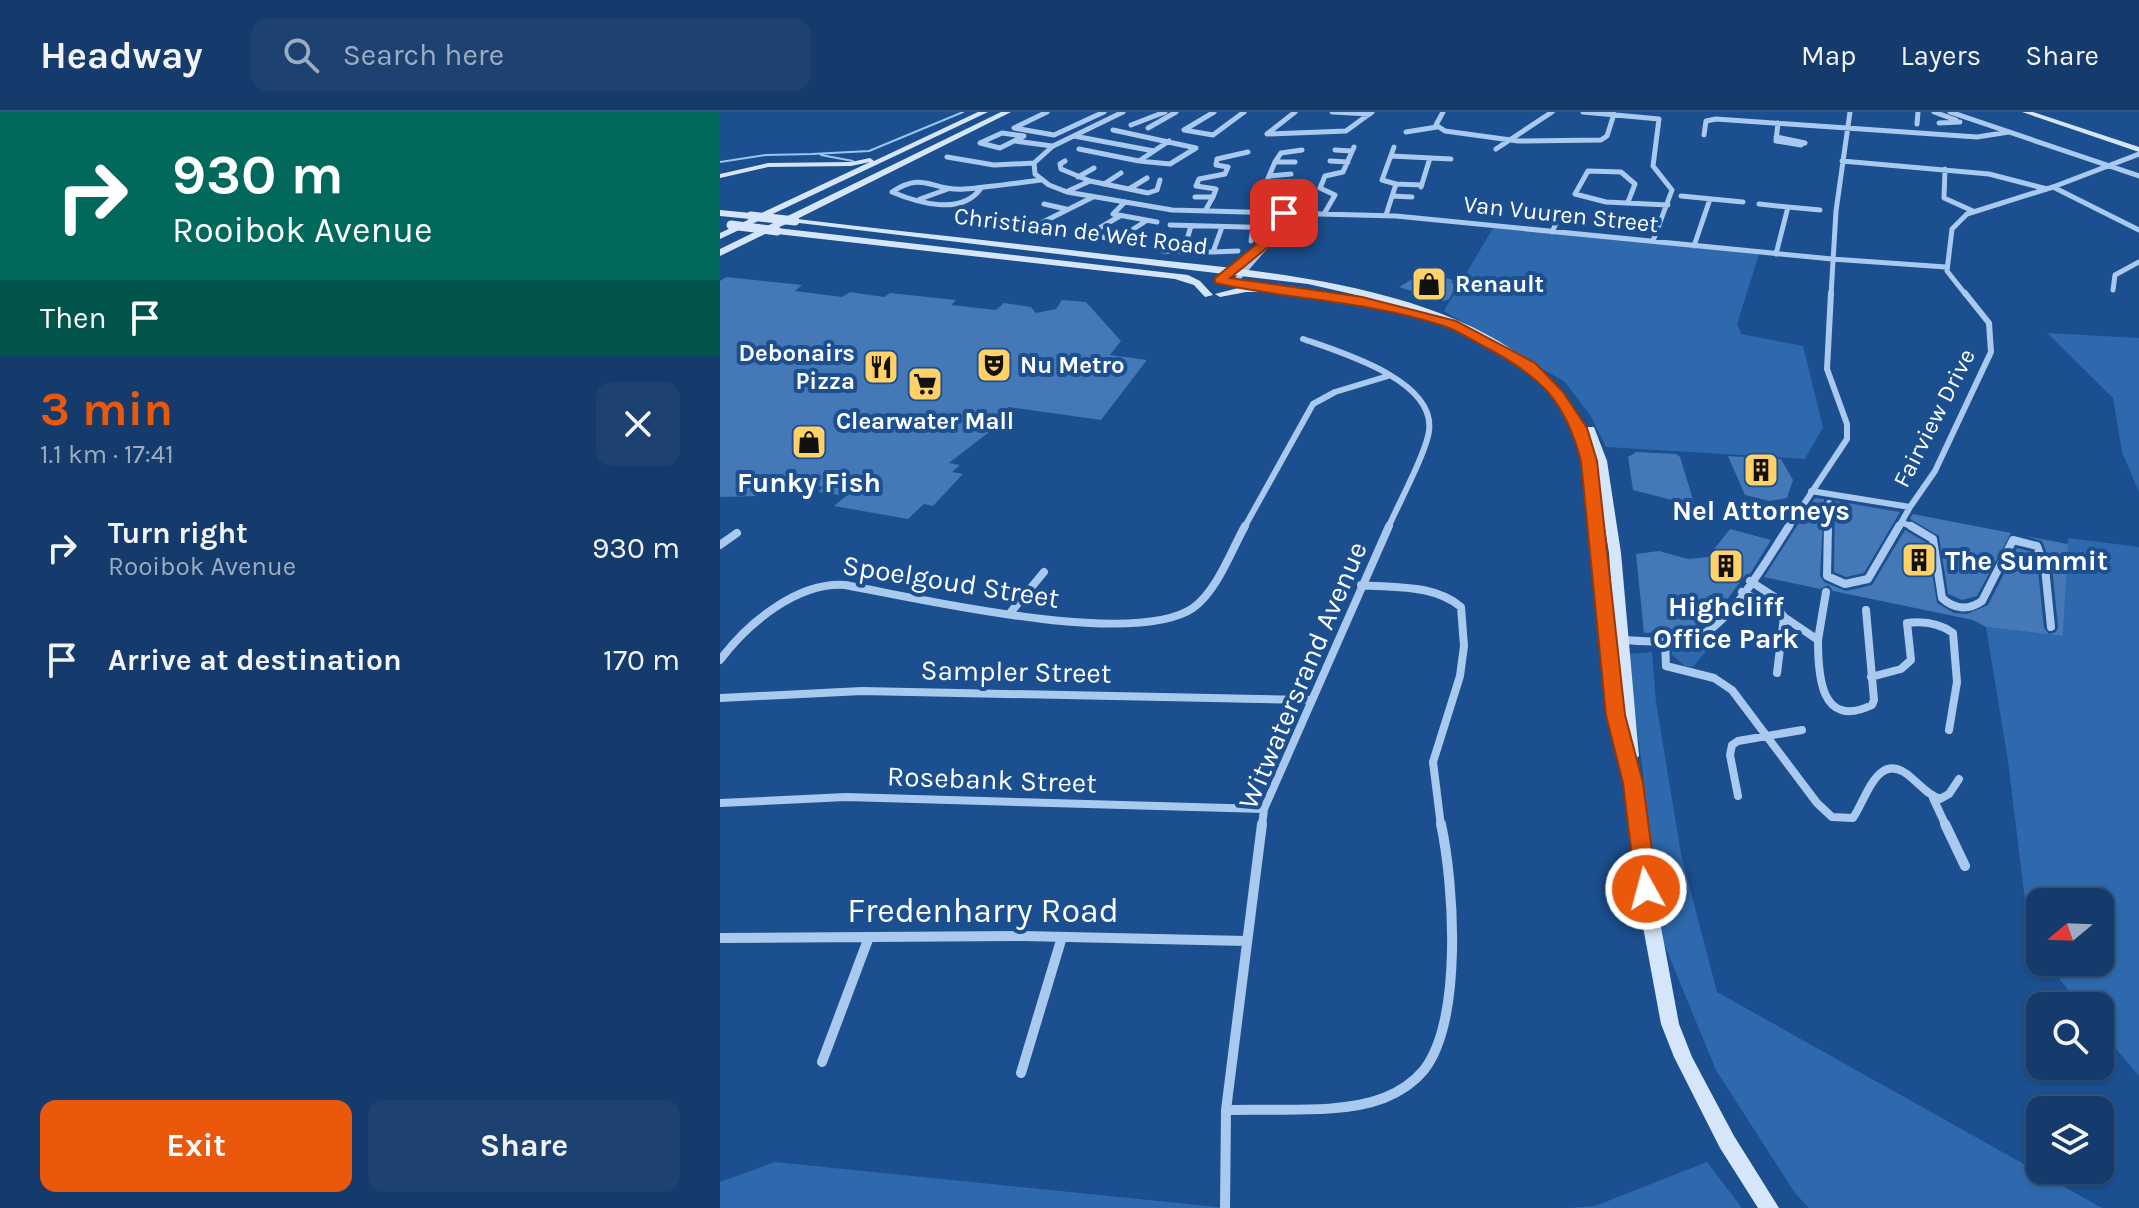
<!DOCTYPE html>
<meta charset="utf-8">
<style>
:root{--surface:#143b6b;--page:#1d4271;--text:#f1f3f6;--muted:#9dadc1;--line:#33557e;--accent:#ea580c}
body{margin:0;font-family:Karla,sans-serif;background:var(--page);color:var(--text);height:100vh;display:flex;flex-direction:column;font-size:30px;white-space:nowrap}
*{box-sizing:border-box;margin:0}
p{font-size:26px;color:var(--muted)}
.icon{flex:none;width:44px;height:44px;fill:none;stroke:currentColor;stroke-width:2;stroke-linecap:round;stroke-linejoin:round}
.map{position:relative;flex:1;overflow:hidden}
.sheet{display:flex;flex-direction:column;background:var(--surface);width:720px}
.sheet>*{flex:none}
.top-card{background:#00695c;color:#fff;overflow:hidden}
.needle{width:52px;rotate:251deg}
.controls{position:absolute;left:1306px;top:776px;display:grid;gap:16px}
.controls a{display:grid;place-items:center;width:88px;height:88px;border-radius:16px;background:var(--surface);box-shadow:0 2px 6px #0004,0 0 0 2px var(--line);font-size:40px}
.pin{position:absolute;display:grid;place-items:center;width:68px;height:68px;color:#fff;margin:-34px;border-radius:16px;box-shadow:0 4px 12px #0006}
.me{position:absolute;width:88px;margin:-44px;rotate:353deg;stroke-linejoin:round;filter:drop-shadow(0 0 6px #0008)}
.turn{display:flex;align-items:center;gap:28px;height:168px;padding:0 40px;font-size:36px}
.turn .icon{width:104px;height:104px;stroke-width:2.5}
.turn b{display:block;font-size:56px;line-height:68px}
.then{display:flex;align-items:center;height:76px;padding:0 40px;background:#0003;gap:16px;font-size:30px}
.round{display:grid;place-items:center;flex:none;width:84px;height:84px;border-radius:16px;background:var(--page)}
.head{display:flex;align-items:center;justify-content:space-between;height:136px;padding:0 40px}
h1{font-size:48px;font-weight:700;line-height:60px;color:var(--accent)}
.action{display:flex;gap:16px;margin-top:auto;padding:16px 40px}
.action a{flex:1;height:92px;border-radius:16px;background:var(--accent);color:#fff;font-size:32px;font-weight:700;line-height:92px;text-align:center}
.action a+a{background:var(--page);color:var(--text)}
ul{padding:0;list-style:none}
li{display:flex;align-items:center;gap:24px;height:112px;padding:0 40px}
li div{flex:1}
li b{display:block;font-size:30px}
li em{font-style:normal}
header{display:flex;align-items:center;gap:48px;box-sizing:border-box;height:112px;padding:0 40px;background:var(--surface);border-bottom:2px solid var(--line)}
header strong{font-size:38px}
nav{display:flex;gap:44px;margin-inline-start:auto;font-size:28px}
.search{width:560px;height:72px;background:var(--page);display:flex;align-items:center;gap:20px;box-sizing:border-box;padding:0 28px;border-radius:16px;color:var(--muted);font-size:30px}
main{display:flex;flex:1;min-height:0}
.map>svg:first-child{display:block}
.green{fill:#2e69ad}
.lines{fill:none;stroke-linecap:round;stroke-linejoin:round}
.stream{stroke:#9cc4f0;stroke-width:2}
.building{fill:#4478b7}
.street-far3{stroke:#a9c9ee;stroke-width:5}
.street-far2{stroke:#a9c9ee;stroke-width:6}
.street-far1{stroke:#a9c9ee;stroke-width:8}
.street{stroke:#a9c9ee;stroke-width:10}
.secondary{fill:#d6e6fa;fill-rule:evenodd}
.secondary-bridge{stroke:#d6e6fa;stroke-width:9}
.route{fill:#ea580c;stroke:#983908;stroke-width:2}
.labels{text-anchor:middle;stroke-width:8;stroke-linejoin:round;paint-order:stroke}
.far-street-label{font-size:24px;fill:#fff;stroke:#1b4f8f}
.far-poi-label{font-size:24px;font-weight:bold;fill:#fff;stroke:#1b4f8f;text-anchor:start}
.poi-label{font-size:28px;font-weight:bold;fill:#fff;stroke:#1b4f8f}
.street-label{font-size:28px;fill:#fff;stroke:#1b4f8f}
.near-street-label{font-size:34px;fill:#fff;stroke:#1b4f8f}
</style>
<header>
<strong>Headway</strong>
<div class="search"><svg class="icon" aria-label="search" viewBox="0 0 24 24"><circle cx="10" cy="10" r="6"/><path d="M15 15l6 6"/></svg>Search here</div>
<nav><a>Map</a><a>Layers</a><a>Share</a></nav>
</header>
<main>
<section class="sheet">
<div class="top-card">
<div class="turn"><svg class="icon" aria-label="right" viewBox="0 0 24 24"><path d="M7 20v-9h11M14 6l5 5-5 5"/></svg><div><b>930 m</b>Rooibok Avenue</div></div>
<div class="then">Then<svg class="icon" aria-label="arrive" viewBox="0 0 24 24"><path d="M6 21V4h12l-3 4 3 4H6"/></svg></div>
</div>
<div class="head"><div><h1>3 min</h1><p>1.1 km · 17:41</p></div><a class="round"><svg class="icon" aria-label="close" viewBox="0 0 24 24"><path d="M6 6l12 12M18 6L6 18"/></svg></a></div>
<ul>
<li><svg class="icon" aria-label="right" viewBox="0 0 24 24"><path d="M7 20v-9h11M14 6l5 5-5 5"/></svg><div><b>Turn right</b><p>Rooibok Avenue</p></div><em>930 m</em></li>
<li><svg class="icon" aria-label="arrive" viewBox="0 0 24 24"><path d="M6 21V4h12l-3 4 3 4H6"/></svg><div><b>Arrive at destination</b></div><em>170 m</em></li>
</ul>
<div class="action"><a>Exit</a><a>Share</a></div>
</section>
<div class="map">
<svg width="1419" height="1096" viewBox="0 0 1419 1096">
<rect width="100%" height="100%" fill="#1b4f8f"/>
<path class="green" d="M773,116L933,129L1039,142L1017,212L1021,222L1083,234L1103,315L1085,347L886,335L870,303L845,270L724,199Z
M1327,221L1419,226V380L1402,340L1393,286Z
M1348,426L1419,435V964L1380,918V894H1361L1326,850H1380V790H1320V842L1310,829L1288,649L1266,515L1343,524Z
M999,523L973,555L965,554L952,543L951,531Z
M932,540L936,590L961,742L997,880L1382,1096H1089L1075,1081L996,958L944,832L908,542Z
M55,1050L507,1096H0V1070Z
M987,1050L1022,1096H849L875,1094Z"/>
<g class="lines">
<path class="stream" d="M92,42L149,39L243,0
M101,43L133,49
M0,50L46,43L94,42"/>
</g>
<path class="building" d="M713,155L725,158L717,164L733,168L731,170L737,173L729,187L724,189L679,175Z
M6,165L82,173L75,179L122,185L130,180L164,185L170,181L236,188L231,193L276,198L284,191L311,195L316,201L336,197L342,188L366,190L401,229L390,243L427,248L381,308L288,295L268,317H273L229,351L240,353L232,360L243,362L213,394L204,392L188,407L114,394L126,384L98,380L103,375L78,369L60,379L38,384L0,385V169Z
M916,340L956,342L960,345L975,394L913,378L908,345Z
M1008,344L1061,347L1073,368L1067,386L1049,389L1025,383Z
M1095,386L1104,387L1100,464L1104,470L1126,479L1152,473L1185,418L1207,431L1217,491L1234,501L1247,502L1268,493L1297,436L1312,440L1318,458L1324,516L1329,522L1336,520L1338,515L1332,454L1322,429L1306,424L1348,432L1343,524L1266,515L1253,508L1113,479L1108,473L1100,477L1044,465Z
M1115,389L1180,400L1144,461L1126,465L1114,460Z
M1193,402L1291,421L1257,484L1242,488L1228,482L1219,424L1190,407Z
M1010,417L1051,428L1030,462H1026L994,505L971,519L924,521L916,442L939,439L968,447L988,445Z"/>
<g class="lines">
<path class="street-far3" d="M327,0L294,16L334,23L384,0
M403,0L333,34L314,51L315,62L329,73L347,80L452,98L676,104L1112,147L1226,155
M494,0L464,18L493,23L524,0
M575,0L547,22L626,19L652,0
M612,0L650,2
M723,0L716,13L725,19L798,29L881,28L887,24L894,2
M863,0L939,7L933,54L952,78L933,129
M1214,0L1236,8
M1230,0L1419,64
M1058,11L1056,29L1081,33
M1219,11L1240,10
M1197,12L1198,0
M411,13L445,0
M428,16L456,0
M393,18L476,36L450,52L419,49
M686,20L717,15
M282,21L304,24L280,36L260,31Z
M984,23L986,9L996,7L1257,25L1289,20
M354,24L434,39
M1056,25L1085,31L1082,32
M295,29L332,34
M359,37L419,49L449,29
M776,37L832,0
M615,38L632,39
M671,44L731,47
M227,45L274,53L314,51
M345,49L340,52L341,57L370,69L348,79
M610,49L628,50
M1122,49L1269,62L1327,77
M555,50L561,41L582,38
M1225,57L1224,86L1253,99
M549,64L555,50H575
M358,65L374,56
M370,69L428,81L437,78L440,68
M384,72L401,61
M676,72L702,73
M701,75L710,46
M1333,75L1419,118
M261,76C242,104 198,91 172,80C204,58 213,80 244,77C270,75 296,71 321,68
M409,77L427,66
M672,84L692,85
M961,84L1023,90
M475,85H493L485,99
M493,85L496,77L476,74L479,67L505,62L508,55L496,53L497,47L528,40
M200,87L228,77
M536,87L551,88L546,101
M551,88L557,76L546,72L549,64L571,62
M405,90L393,102L437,110
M908,90L915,72L901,60L868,59L855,82L886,90L948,93
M324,92L346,97
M1039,92L1068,95L1056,142
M1068,95L1100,98
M604,102L615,83L600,76L605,64L623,60L634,35
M666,103L676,72L662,68L674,35
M301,108L319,112
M450,113L557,116
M330,114L319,112L373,85
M502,115L493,140L518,139
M359,120L396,128
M832,120L839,105
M369,122L400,104
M531,129L533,115
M424,134L396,128L426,109
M974,134L990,87
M443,139L493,140
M463,141L471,114
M500,168L535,138
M515,170L554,125L564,101
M1393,178L1395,163L1419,150
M1111,183L1116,99L1130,0
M1246,183L1227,159L1232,117L1247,102L1333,75L1419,42"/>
<path class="street-far2" d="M583,227C620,240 716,268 709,319C706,341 678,393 668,416
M1091,379L1190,395L1215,359L1271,240L1269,211L1245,181
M1183,411L1196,416
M524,416L593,292L615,280L668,264
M1068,416L1127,327V312L1107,257L1111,181
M1108,416L1109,391
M1178,416L1190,395"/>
<path class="street-far1" d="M1108,414L1107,464L1125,472L1148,467L1179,414
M1191,414L1213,427L1222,486C1234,497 1248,499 1262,489L1293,428L1317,434L1325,456L1331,515
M0,433L17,421
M1030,469L1059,488V498L1064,505L1057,561
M641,473C674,476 714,472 741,495L744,534L740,564L713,650L721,714
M1022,480L1059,498
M290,501L324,460
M1064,505L1098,528C1098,562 1100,618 1152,593L1154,588L1146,498
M886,527C915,528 945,533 973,526C1009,517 1049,444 1069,414
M1098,528L1106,480
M945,529L946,554L994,566L1012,578L1097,691L1112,705L1133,706C1148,683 1159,634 1194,668C1203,676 1209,683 1220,687L1229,682L1239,667
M0,548C28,511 77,470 125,473C198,486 413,537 473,496C497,479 511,439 525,414
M1151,565L1181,557L1191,548L1187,511C1204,509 1219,511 1233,521L1237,570L1229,618
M0,586L142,579L591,588
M1018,684L1010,643L1012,633L1018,629L1082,618
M1213,686L1226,714
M0,691L126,685L544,697
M542,714L544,697L669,414"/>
<path class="street" d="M1225,712L1245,754
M0,826L303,824L526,829
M102,950L149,825
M301,961L342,825
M506,998C554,996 620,1003 664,986C679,980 694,970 704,958C743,907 734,773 721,712
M505,1096L506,998L542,712"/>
<path class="secondary" d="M258,0H268L0,127V121L30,107L0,104V98L31,101L35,104L150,50L131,54L48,55L0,66V62L48,51L131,50L150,46L154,49Z
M281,0H291L77,107C179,119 282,130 384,142C518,158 718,166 822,261C840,278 853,298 865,319L866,315H874L887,349L901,441L919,644L914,648L921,671L939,804L959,912L972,945L1014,1024L1059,1096H1038L1000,1036L954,945L941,912L921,804L905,669L888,603L860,331C854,319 848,304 839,293C779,216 679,192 588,172L71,110L57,116L468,163L480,169L493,183L485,185L474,173L455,167L57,122L53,118L0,144V137ZM873,343L889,441L897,556Z
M1302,0H1313L1419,35V40Z
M526,174H573L578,177L573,180H526L500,185L495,182Z"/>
<path class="secondary-bridge" d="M31,104L75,109
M11,113L57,119"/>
</g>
<path class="route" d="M560,99L569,101L559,126L510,166L642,185L736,209L815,251L843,280L867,316L877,349L905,603L923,671L937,777L934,783H919L916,777L903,671L886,603L861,349C845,288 821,265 767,236C753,229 739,219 724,214C649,189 571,188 495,171V166L549,122Z"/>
<defs>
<symbol id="shop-square" viewBox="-11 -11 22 22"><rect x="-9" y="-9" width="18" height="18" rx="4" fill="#ffd166" stroke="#1b4f8f"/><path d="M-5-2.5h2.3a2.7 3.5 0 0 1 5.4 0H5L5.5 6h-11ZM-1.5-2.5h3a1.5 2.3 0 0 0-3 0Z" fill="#111"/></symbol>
<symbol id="theatre-square" viewBox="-11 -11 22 22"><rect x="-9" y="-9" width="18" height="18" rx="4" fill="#ffd166" stroke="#1b4f8f"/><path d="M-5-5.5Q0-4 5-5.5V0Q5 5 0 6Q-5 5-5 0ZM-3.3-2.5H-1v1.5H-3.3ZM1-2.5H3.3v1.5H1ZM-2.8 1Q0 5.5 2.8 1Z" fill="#111"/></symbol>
<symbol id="restaurant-square" viewBox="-11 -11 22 22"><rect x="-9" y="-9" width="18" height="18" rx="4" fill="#ffd166" stroke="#1b4f8f"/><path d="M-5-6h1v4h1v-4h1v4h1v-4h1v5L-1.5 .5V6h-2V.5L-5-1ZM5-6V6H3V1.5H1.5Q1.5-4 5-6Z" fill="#111"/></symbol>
<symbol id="supermarket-square" viewBox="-11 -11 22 22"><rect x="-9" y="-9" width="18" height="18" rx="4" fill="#ffd166" stroke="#1b4f8f"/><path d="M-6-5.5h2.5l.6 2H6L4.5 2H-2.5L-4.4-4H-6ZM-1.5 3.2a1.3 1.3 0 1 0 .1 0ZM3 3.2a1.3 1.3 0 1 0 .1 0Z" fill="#111"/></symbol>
<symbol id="building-square" viewBox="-11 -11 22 22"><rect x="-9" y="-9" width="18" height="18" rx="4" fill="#ffd166" stroke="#1b4f8f"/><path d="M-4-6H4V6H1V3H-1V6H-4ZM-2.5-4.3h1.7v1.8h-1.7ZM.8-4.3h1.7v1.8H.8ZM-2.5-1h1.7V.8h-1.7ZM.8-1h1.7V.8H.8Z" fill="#111"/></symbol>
</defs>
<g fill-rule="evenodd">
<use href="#shop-square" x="689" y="152" width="40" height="40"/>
<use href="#theatre-square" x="254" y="233" width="40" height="40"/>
<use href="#restaurant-square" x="141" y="235" width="40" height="40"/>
<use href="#supermarket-square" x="185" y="252" width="40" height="40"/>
<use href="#shop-square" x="69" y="310" width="40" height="40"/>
<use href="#building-square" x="1021" y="338" width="40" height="40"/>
<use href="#building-square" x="1179" y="428" width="40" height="40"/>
<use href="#building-square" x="986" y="434" width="40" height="40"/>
</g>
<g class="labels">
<g class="far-street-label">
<text transform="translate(841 102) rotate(6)" y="8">Van Vuuren Street</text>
<text transform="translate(361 119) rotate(7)" y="8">Christiaan de Wet Road</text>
<text transform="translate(1214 306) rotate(-63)" y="8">Fairview Drive</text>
</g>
<g class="far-poi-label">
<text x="735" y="180">Renault</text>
<text x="135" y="249" text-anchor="end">Debonairs<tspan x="135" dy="28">Pizza</tspan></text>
<text x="300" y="261">Nu Metro</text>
<text x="205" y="317" text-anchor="middle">Clearwater Mall</text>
</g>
<g class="poi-label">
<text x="89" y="380">Funky Fish</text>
<text x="1041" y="408">Nel Attorneys</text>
<text x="1225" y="458" text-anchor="start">The Summit</text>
<text x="1006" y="504">Highcliff<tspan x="1006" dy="32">Office Park</tspan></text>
</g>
<g class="street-label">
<text transform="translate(231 469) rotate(9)" y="10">Spoelgoud Street</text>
<text transform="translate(296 559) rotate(1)" y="10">Sampler Street</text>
<text transform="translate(582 563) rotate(-67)" y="10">Witwatersrand Avenue</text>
<text transform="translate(272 667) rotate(2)" y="10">Rosebank Street</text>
</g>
<g class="near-street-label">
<text x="263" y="810">Fredenharry Road</text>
</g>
</g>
</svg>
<div class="controls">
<a><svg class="needle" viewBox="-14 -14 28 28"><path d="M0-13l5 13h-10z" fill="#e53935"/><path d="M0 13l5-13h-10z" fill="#9dadc1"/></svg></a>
<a><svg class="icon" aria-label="search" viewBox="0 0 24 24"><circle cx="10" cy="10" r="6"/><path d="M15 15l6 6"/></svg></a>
<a><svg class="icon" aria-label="layers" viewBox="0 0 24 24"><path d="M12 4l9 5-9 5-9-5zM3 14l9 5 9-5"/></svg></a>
</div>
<div class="pin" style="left:564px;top:101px;background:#d93025"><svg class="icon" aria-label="arrive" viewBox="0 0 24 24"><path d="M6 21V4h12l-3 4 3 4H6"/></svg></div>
<svg class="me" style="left:926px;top:777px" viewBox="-20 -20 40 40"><circle r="17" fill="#ea580c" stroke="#fff" stroke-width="3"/><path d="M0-11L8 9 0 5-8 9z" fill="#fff"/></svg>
</div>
</main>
